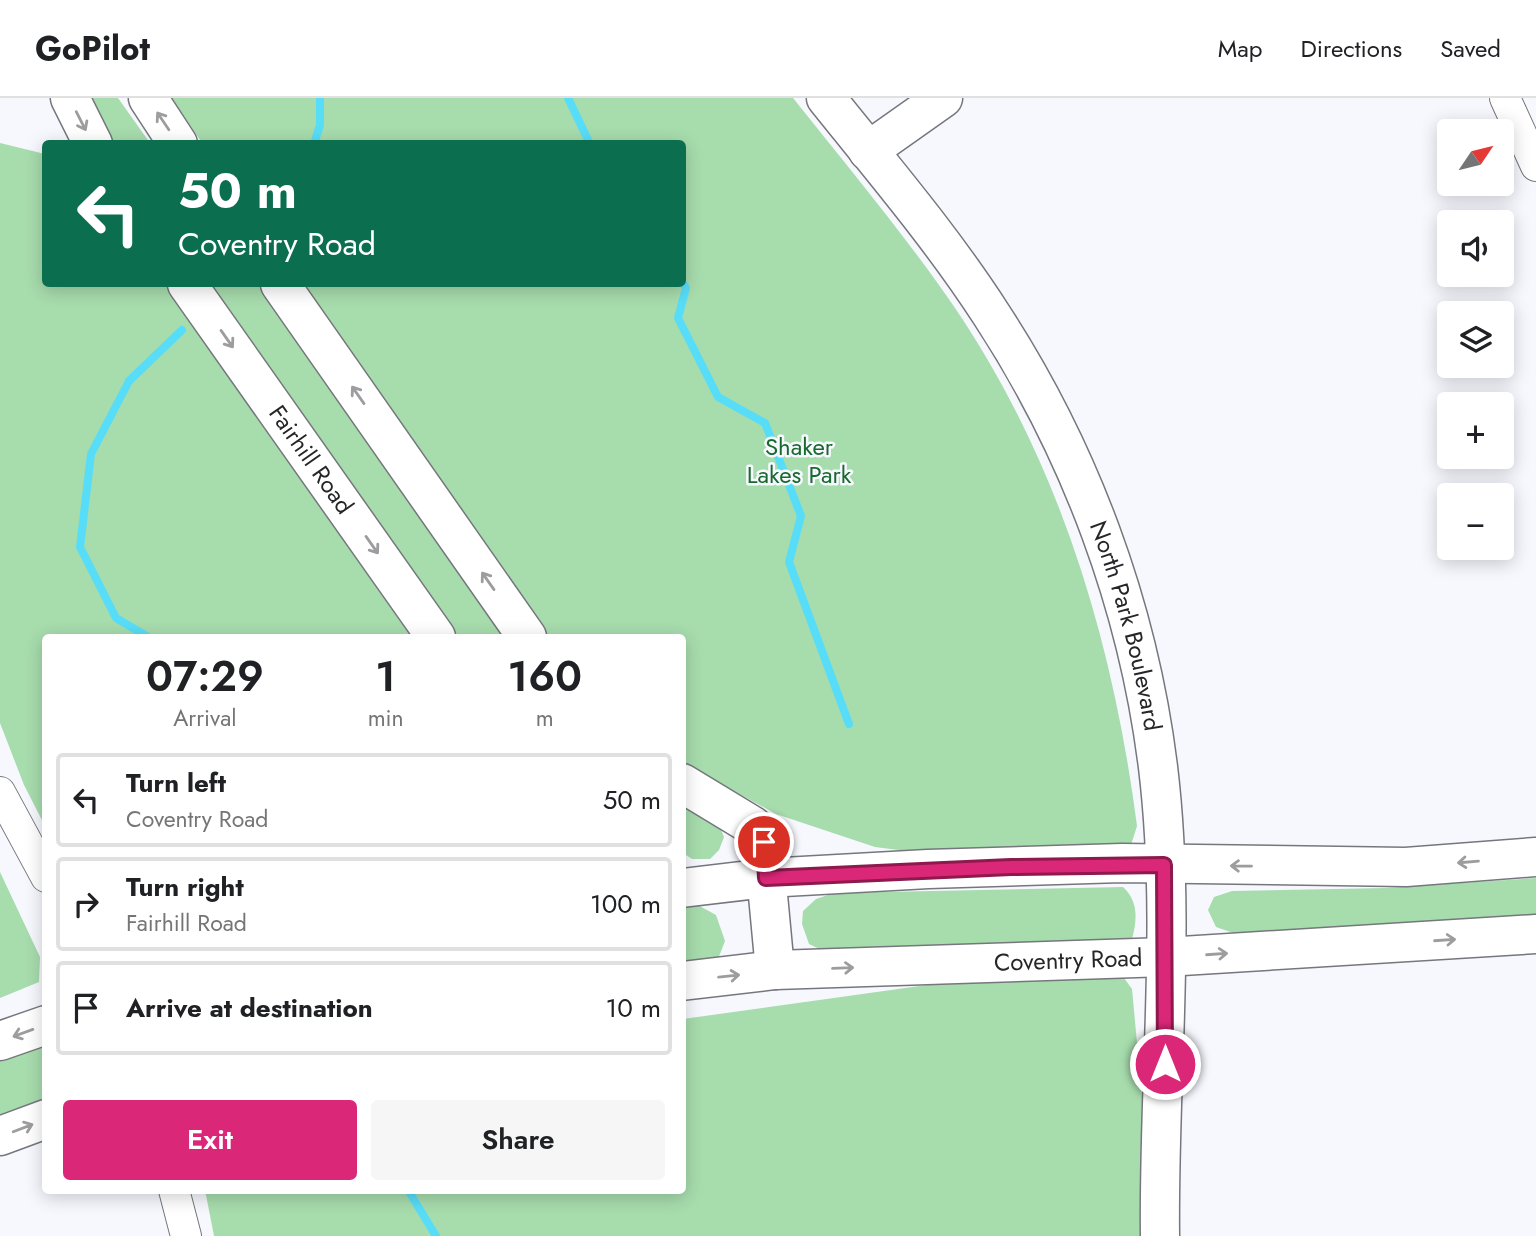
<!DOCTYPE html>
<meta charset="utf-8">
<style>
:root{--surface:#fff;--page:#f6f6f6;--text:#202124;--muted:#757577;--line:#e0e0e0;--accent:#db2777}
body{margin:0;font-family:Jost,sans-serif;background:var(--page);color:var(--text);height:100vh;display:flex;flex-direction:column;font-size:26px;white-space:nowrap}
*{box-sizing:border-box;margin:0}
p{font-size:23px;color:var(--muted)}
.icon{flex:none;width:38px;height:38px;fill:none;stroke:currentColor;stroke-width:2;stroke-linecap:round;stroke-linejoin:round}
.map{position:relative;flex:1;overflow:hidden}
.details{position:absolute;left:42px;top:536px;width:644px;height:560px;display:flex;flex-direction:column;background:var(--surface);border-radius:7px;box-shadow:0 4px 18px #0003}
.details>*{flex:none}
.guide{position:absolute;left:42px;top:42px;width:644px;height:147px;border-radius:7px;box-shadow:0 4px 18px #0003;background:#0b6e4f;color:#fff;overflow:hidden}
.needle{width:46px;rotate:55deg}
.fabs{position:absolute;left:1437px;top:21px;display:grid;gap:14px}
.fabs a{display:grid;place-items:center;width:77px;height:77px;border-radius:7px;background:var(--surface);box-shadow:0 4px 18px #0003;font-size:35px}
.pin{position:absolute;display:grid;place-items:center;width:60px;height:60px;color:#fff;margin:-30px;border:4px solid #fff;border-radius:50%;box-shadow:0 2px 7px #0007}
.me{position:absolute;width:77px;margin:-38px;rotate:0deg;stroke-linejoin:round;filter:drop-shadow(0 0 5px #0008)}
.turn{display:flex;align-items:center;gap:24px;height:147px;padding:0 21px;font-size:32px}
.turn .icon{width:91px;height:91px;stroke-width:2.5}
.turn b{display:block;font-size:49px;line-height:60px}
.eta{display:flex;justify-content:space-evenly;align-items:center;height:119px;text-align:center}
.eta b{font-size:42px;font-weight:600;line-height:49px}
.action{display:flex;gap:14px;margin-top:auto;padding:14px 21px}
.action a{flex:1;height:80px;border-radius:7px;background:var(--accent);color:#fff;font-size:28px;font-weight:600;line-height:80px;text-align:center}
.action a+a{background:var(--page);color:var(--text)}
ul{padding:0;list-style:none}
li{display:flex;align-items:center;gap:21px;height:94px;margin:0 14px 10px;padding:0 7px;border:4px solid var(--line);border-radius:7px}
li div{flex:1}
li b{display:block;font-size:26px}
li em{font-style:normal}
header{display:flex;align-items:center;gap:42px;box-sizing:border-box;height:98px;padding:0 35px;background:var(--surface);border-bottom:2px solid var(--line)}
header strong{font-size:33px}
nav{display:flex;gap:38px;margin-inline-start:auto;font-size:24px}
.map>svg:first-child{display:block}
.green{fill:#a7dcad}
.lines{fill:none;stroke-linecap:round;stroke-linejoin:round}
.stream{stroke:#58ddf8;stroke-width:8}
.street-casing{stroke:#75777d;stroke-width:32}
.secondary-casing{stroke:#75777d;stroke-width:41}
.street{stroke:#fff;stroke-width:30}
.secondary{stroke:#fff;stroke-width:38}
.oneway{stroke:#9d9d9f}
.route-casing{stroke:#8e194d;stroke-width:18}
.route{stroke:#db2777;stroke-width:12}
.labels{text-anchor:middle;stroke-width:5;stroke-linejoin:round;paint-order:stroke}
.park-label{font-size:24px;fill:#18692e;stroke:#f6f8fe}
.street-label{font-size:24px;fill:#262629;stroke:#f6f8fe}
</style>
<header>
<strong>GoPilot</strong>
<nav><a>Map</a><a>Directions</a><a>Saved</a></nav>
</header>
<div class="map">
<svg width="1536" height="1138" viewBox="0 0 1536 1138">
<rect width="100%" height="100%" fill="#f6f8fe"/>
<path class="green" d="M86,0H118L150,45H109Z
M172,0H793C848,69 905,137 955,210C1060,365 1113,543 1137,728L1130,750L914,754L875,749L776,716L683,665L682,539H547L299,186H682V46L202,45Z
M0,45L45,56L46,186H170L419,539H46L45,728L24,687L0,625Z
M201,186H262L509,539H451Z
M682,704L719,727L724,739L719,752L710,761H692L683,755Z
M0,774L40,859L39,884L0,900Z
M1536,780V820L1236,836L1216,829L1208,812L1214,799L1232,793L1385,790Z
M1123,789C1139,804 1137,822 1132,841L830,856L809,846L802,826L803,813L816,801L834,795Z
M696,806L716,817L725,843L718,861L682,872V808Z
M1115,878L1124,880L1132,891L1144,1020V1138H214L205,1092H682L683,921L977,880Z
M45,941V1006L0,1022V960Z"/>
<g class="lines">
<path class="stream" d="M568,0L590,46
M314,46L320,27V0
M682,184L686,190L678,220L718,299L765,325L801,418L789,464L849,626
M148,539L116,520L80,449L91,356L129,283L182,232
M408,1092L436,1138"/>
<defs>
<path id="street" d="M1505,0L1536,68
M0,694L46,779
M174,1092L186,1138"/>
<g id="secondary">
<path d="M70,0L93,46"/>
<path d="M148,0L178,46"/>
<path id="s1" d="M826,0C882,70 942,140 991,216C1080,352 1138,508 1158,669C1177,825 1158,982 1160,1138"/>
<path d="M868,53L943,0"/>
<path id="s2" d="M187,186L436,539"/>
<path d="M280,186L527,539"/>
<path d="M682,685L753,728L763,744L775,872"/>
<path d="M682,790L766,780L928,771L1122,765L1406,769L1536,759"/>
<path id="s3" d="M682,883L775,872L1166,859L1536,836"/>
<path d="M0,943L46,927"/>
<path d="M0,1038L46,1021"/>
</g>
</defs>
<use href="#street" class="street-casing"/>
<use href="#secondary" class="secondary-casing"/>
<use href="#street" class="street"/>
<use href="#secondary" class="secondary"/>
</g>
<defs><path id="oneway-shaft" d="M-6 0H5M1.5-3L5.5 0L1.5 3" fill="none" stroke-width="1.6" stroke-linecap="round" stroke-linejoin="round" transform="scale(1.75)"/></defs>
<g class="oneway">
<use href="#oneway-shaft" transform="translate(81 23) rotate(63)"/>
<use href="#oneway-shaft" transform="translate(163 23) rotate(-124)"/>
<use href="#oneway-shaft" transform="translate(227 241) rotate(55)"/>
<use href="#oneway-shaft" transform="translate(358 297) rotate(-125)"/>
<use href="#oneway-shaft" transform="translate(372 447) rotate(55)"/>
<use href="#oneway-shaft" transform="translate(488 483) rotate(-125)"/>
<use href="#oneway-shaft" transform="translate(1468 764) rotate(175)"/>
<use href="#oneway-shaft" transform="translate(1241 768) rotate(-179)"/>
<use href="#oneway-shaft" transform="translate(1445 842) rotate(-4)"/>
<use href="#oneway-shaft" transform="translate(1217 856) rotate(-4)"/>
<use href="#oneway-shaft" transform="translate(843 870) rotate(-2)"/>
<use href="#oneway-shaft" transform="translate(729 878) rotate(-6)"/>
<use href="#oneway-shaft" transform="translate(23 935) rotate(160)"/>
<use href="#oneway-shaft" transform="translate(23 1030) rotate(-21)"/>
</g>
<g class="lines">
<defs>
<path id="route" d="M764,744L766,780L1011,769L1164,767L1165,966"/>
</defs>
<use href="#route" class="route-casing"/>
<use href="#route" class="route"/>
</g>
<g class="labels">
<g class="park-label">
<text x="799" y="357">Shaker<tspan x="799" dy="28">Lakes Park</tspan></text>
</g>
<g class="street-label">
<text dy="8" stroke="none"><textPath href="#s2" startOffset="215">Fairhill Road</textPath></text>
<text dy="8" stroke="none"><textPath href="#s1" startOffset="614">North Park Boulevard</textPath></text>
<text dy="8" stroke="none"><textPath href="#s3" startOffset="387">Coventry Road</textPath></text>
</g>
</g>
</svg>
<div class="fabs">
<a><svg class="needle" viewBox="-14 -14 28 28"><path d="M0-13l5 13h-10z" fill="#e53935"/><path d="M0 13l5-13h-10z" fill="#757577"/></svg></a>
<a><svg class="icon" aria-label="sound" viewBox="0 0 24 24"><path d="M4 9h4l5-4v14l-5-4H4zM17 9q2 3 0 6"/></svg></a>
<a><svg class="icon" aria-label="layers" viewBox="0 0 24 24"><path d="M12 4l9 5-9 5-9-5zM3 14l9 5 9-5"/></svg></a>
<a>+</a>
<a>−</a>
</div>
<div class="pin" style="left:764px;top:744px;background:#d93025"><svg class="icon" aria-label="arrive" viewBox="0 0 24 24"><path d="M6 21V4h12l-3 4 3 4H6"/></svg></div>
<svg class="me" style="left:1165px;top:966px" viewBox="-20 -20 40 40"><circle r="17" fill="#db2777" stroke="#fff" stroke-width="3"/><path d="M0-11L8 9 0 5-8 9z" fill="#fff"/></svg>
<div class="guide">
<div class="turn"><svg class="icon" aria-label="left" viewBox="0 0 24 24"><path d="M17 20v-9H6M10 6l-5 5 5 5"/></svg><div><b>50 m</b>Coventry Road</div></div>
</div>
<section class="details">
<div class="eta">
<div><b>07:29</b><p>Arrival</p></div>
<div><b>1</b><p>min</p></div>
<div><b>160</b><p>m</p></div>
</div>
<ul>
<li><svg class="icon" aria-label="left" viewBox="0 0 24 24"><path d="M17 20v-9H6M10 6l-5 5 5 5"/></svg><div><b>Turn left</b><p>Coventry Road</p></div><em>50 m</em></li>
<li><svg class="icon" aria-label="right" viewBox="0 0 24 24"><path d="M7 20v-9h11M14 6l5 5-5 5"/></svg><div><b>Turn right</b><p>Fairhill Road</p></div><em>100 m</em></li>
<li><svg class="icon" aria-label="arrive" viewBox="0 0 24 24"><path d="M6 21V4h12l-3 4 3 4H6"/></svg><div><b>Arrive at destination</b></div><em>10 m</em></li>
</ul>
<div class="action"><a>Exit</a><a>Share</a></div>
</section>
</div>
